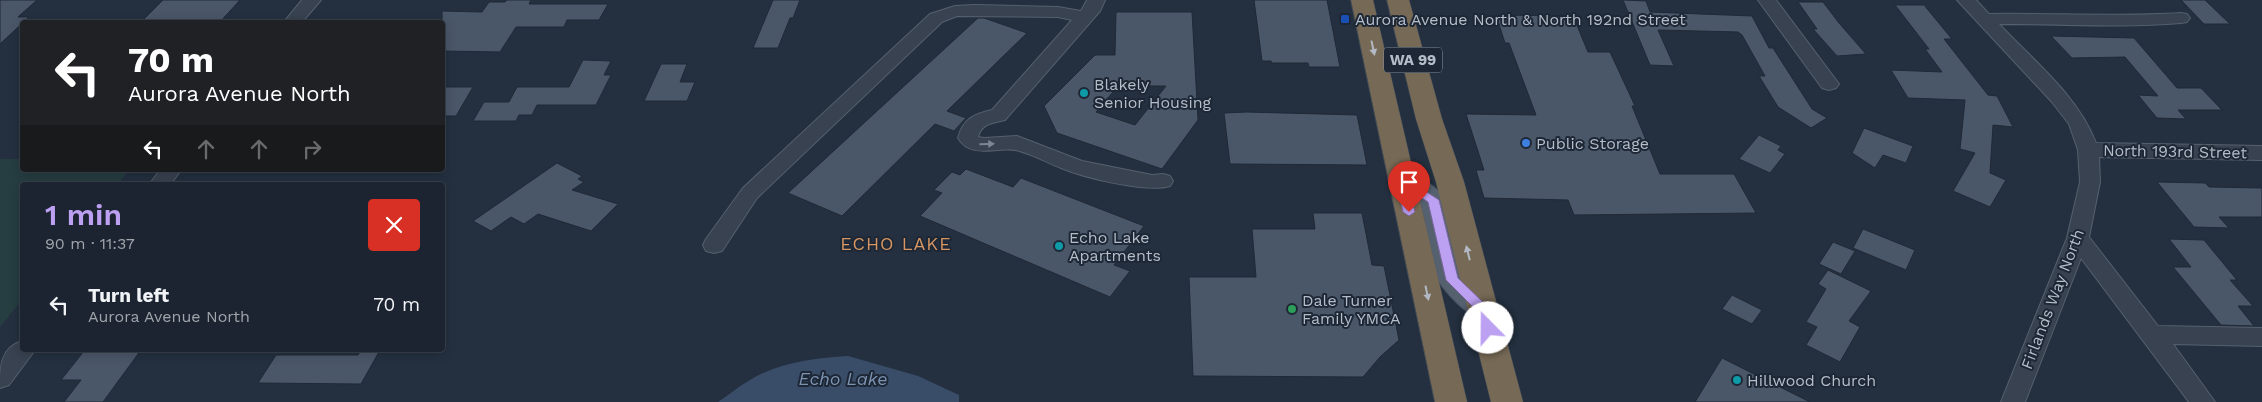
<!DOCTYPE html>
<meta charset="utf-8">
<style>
:root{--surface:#1b2430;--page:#28303c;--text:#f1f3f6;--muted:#a0a4ab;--line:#39414c;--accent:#bca0f2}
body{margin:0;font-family:"Work Sans",sans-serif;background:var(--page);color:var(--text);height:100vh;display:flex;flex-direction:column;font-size:19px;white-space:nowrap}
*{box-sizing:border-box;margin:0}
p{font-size:16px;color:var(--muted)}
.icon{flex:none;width:28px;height:28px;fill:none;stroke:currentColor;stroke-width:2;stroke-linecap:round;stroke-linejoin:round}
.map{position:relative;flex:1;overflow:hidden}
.sheet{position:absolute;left:20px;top:182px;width:425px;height:170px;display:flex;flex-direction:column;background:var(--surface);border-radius:5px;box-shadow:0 2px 12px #0003,0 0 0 1px var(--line)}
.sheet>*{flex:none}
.hud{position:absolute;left:20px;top:20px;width:425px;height:152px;border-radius:5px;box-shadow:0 2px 12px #0003,0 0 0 1px var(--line);background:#202124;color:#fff;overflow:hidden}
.pin{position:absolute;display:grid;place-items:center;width:42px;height:42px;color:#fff;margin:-51px -21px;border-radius:50% 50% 50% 0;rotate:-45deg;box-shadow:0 0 5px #0007}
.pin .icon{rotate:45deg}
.me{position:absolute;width:55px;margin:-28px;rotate:338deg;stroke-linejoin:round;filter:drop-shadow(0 0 4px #0008)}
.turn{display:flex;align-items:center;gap:18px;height:105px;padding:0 25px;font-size:22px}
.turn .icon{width:65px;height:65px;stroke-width:2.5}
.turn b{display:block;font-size:35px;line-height:42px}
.lanes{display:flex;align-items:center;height:48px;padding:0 25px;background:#0003;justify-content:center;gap:25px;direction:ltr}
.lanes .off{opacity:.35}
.round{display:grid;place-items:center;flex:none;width:52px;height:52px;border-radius:5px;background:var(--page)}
.summary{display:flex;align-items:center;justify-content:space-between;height:85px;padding:0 25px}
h1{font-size:30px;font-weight:600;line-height:38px;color:var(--accent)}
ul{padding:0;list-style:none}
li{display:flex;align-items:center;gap:15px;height:75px;padding:0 25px}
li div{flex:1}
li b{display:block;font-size:19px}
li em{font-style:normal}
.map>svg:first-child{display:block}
.green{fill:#263d41}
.water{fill:#394d69}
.building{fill:#4a5769;stroke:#1f2937;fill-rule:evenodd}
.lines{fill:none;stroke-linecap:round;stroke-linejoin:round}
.minor-casing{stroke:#56606d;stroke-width:2}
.major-casing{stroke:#424b59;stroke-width:2}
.highway-casing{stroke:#434d5a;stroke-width:1}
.minor{fill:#384250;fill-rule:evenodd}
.major{fill:#566170;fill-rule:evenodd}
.highway{fill:#766955;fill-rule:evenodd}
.oneway{fill:#b2b9c4}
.oneway2{fill:#7d8693}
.route{fill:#bca0f2;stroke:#7a689d}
.transit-dot{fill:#1a4fb4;stroke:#1d2735;stroke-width:2}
.culture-dot{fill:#0f9aa8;stroke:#1d2735;stroke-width:2}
.shop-dot{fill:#3f7fe0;stroke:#1d2735;stroke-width:2}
.leisure-dot{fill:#2e9e5b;stroke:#1d2735;stroke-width:2}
.labels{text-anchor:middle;stroke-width:4;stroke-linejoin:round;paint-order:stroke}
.shield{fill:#1d2735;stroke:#87909d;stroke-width:1}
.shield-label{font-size:15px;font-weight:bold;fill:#b5bdca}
.poi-label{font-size:16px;fill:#b5bdca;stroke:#1d2735;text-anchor:start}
.street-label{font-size:16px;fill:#b5bdca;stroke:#1d2735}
.neighbourhood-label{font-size:18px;letter-spacing:1px;fill:#d79662;stroke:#1d2735}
.water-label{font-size:18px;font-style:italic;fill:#7c93b2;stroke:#1d2735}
</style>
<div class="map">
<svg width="2262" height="402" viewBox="0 0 2262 402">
<rect width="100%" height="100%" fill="#243040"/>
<path class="green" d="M0,159H22V170H129L117,185H22V300L0,327Z"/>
<path class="water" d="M848,356L918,376L959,395V402H718C729,395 739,386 750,380C779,362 816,358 848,356Z"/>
<path class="building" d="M0,0H37L18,17H29L0,44Z
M163,0H240L220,22H141Z
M507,0H531L529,4H608L599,20H567L564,27H516L500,52L442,51V11L482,12L489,2H505Z
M773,0H800L793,18H790L778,48H753Z
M1254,0H1327L1340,67H1309L1308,63H1272L1271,61H1262Z
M1623,0L1646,1L1650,12L1752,16L1769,48H1773L1812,109L1827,118L1811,128L1778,107L1759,76H1765L1742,35L1738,32L1658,30L1674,66L1650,65Z
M2181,0H2205L2230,24H2204Z
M1798,2H1823L1839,23L1866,54L1837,56L1813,29H1817Z
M1895,5H1924L1952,39H1944L1988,95L1997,96L2013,127L1993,125L1990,173L2006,180L1990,207L1953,191L1975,153L1960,149L1965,100L1908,98L1891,70L1942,72L1925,49H1929Z
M1116,12H1192L1198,120L1162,169L1057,133L1044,106L1095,55H1115ZM1118,86H1166L1135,125L1096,112Z
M1496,15L1573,16L1588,52H1610L1635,106H1632L1660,174H1734L1756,213L1574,215L1568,200L1484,198L1476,170H1484L1466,114L1536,115L1509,43H1505Z
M978,18H984L1027,33L947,111L966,118L954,131L935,124L842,216L788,193Z
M2051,36L2134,38L2177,88H2201L2222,110H2178L2186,119L2157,118L2138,95L2158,96L2125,57L2072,58Z
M583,60L611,61L604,75H611L596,105H537L532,115H519L516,121H473L484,102H509L517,87H569Z
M661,64H687L680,82H695L687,101H644Z
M442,87H473L456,116H442Z
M1247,112L1357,115L1367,165L1230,164L1224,113Z
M1864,128L1913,146L1906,163L1883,155L1875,168L1852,153Z
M1759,135L1781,146L1778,150L1785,154L1770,173L1739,159Z
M557,163L582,176L578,179L584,182L572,190L618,204L591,231L538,214L524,224L511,217L491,231L473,221Z
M966,169L1013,187L1021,178L1144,226L1114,265L1130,271L1110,297L920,216L942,193L934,190L952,172L960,175Z
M2157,182L2205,183L2209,187L2262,188V217H2219L2229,228L2194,227Z
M1313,213H1362L1372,265L1384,266L1399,340L1380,357L1363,377L1193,376L1189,277H1256L1252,229H1315Z
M1863,229L1915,250L1906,270L1853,248Z
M2169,239L2204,240L2237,280H2230L2253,306H2238L2254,326L2221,325L2173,267H2191Z
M1833,242L1855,251L1841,274L1819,264Z
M1828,270L1871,291L1849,321L1860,327L1840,362L1806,345L1817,327L1806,322L1826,289L1818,284Z
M1732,295L1762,310L1752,324L1722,309Z
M141,350L103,402H64L81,380H61L84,351Z
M361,350H380L361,384L258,383L276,355H358Z
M1722,358L1810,402H1695Z"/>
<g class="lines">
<defs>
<path id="minor" d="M302,0H321L302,22H284Z
M1087,0H1105L1100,11L1005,120C993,123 982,123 978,137L984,138L1017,136L1082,161L1152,175L1163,174L1170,176L1173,181L1170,186C1147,193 1085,178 1061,168C1048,163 1028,152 1015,150C994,147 971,159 958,138C963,119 974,114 992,110L1072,20L1058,17L957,16L942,22L757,198L722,251L714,253L706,251L703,245L706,239L743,188L930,14L955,6L974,5L1058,7L1081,11Z
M1758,0H1776L1839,84L1836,88L1829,90L1822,88Z
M1957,0H1976L1989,14C2053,13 2117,17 2181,13L2187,14L2190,18L2187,22L2181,23C2121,28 2060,24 1999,24C2034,61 2078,96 2096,143L2262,146V160L2099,157L2100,182L2089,237L2158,326L2262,328V346L2173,344L2215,402H2189L2081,258L2025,402H2001L2067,238L2080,182L2078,150L2069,124L2052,102Z
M160,170H181L170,185H149Z
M22,341V350H35L9,385L0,388C0,367 0,348 22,341Z"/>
<path id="major" d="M1401,170C1416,174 1438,187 1446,200L1465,275L1493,301L1497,309L1493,317C1490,318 1485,320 1482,319C1469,318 1444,291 1438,280L1421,205L1392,185L1388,179L1392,173Z"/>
<path id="highway" d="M1351,0H1373L1467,402H1435Z
M1387,0H1409L1442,119L1464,182L1523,402H1491L1436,182L1416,119Z"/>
</defs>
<use href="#minor" class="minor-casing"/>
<use href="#major" class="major-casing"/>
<use href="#highway" class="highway-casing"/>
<use href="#minor" class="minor"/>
<use href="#major" class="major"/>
<use href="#highway" class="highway"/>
</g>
<defs><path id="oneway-solid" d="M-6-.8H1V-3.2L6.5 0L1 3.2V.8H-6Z" transform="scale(1.25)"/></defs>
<g class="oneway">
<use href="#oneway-solid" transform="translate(1373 48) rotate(78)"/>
<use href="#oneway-solid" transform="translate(1468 253) rotate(-104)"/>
<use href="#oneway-solid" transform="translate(1427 293) rotate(78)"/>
</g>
<use class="oneway2" href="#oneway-solid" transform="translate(987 144) rotate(-1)"/>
<path class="route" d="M1401,175L1439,200L1458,278L1487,306L1494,328L1492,331H1483L1477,311L1446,280L1428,202L1409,189L1415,212L1409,216L1403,212L1395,178Z"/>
<rect class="transit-dot" x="1340" y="14" width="10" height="10" rx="2.5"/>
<g class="culture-dot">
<circle cx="1084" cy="93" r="5"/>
<circle cx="1059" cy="246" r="5"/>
<circle cx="1737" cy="380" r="5"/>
</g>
<circle class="shop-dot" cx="1526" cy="143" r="5"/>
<circle class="leisure-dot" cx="1292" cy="309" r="5"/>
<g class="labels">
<rect class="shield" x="1384" y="47.5" width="58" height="25" rx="4"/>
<g class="shield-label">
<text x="1413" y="65">WA 99</text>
</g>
<g class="poi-label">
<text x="1355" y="25">Aurora Avenue North &amp; North 192nd Street</text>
<text x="1094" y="90">Blakely<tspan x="1094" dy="18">Senior Housing</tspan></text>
<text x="1536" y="149">Public Storage</text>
<text x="1069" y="243">Echo Lake<tspan x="1069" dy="18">Apartments</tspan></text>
<text x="1302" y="306">Dale Turner<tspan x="1302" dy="18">Family YMCA</tspan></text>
<text x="1747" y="386">Hillwood Church</text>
</g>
<g class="street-label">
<text transform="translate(2175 151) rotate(1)" y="6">North 193rd Street</text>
<text transform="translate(2052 299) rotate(-69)" y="6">Firlands Way North</text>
</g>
<g class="neighbourhood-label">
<text x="896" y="250">ECHO LAKE</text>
</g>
<g class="water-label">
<text x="843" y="385">Echo Lake</text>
</g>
</g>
</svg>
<div class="pin" style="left:1409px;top:212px;background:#d93025"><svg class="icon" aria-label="arrive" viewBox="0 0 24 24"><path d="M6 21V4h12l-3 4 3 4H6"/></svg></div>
<svg class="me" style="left:1488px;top:328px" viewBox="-20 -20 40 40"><circle r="19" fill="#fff"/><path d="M0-13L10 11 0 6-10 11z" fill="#bca0f2"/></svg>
<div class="hud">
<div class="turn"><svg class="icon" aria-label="left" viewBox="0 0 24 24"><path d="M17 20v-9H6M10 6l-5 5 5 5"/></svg><div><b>70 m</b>Aurora Avenue North</div></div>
<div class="lanes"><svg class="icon" aria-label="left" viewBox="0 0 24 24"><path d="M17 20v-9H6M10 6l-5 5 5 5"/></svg><svg class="icon off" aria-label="ahead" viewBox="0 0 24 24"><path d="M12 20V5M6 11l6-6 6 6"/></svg><svg class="icon off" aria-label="ahead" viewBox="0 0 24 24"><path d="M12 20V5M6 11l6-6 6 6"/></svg><svg class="icon off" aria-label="right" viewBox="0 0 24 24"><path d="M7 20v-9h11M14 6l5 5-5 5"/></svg></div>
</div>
<section class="sheet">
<div class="summary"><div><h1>1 min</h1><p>90 m · 11:37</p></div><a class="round" style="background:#d93025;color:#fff"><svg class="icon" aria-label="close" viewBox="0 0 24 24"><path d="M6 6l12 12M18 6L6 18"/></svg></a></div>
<ul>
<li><svg class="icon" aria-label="left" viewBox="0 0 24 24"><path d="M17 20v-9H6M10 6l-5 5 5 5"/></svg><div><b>Turn left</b><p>Aurora Avenue North</p></div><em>70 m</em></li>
</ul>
</section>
</div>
